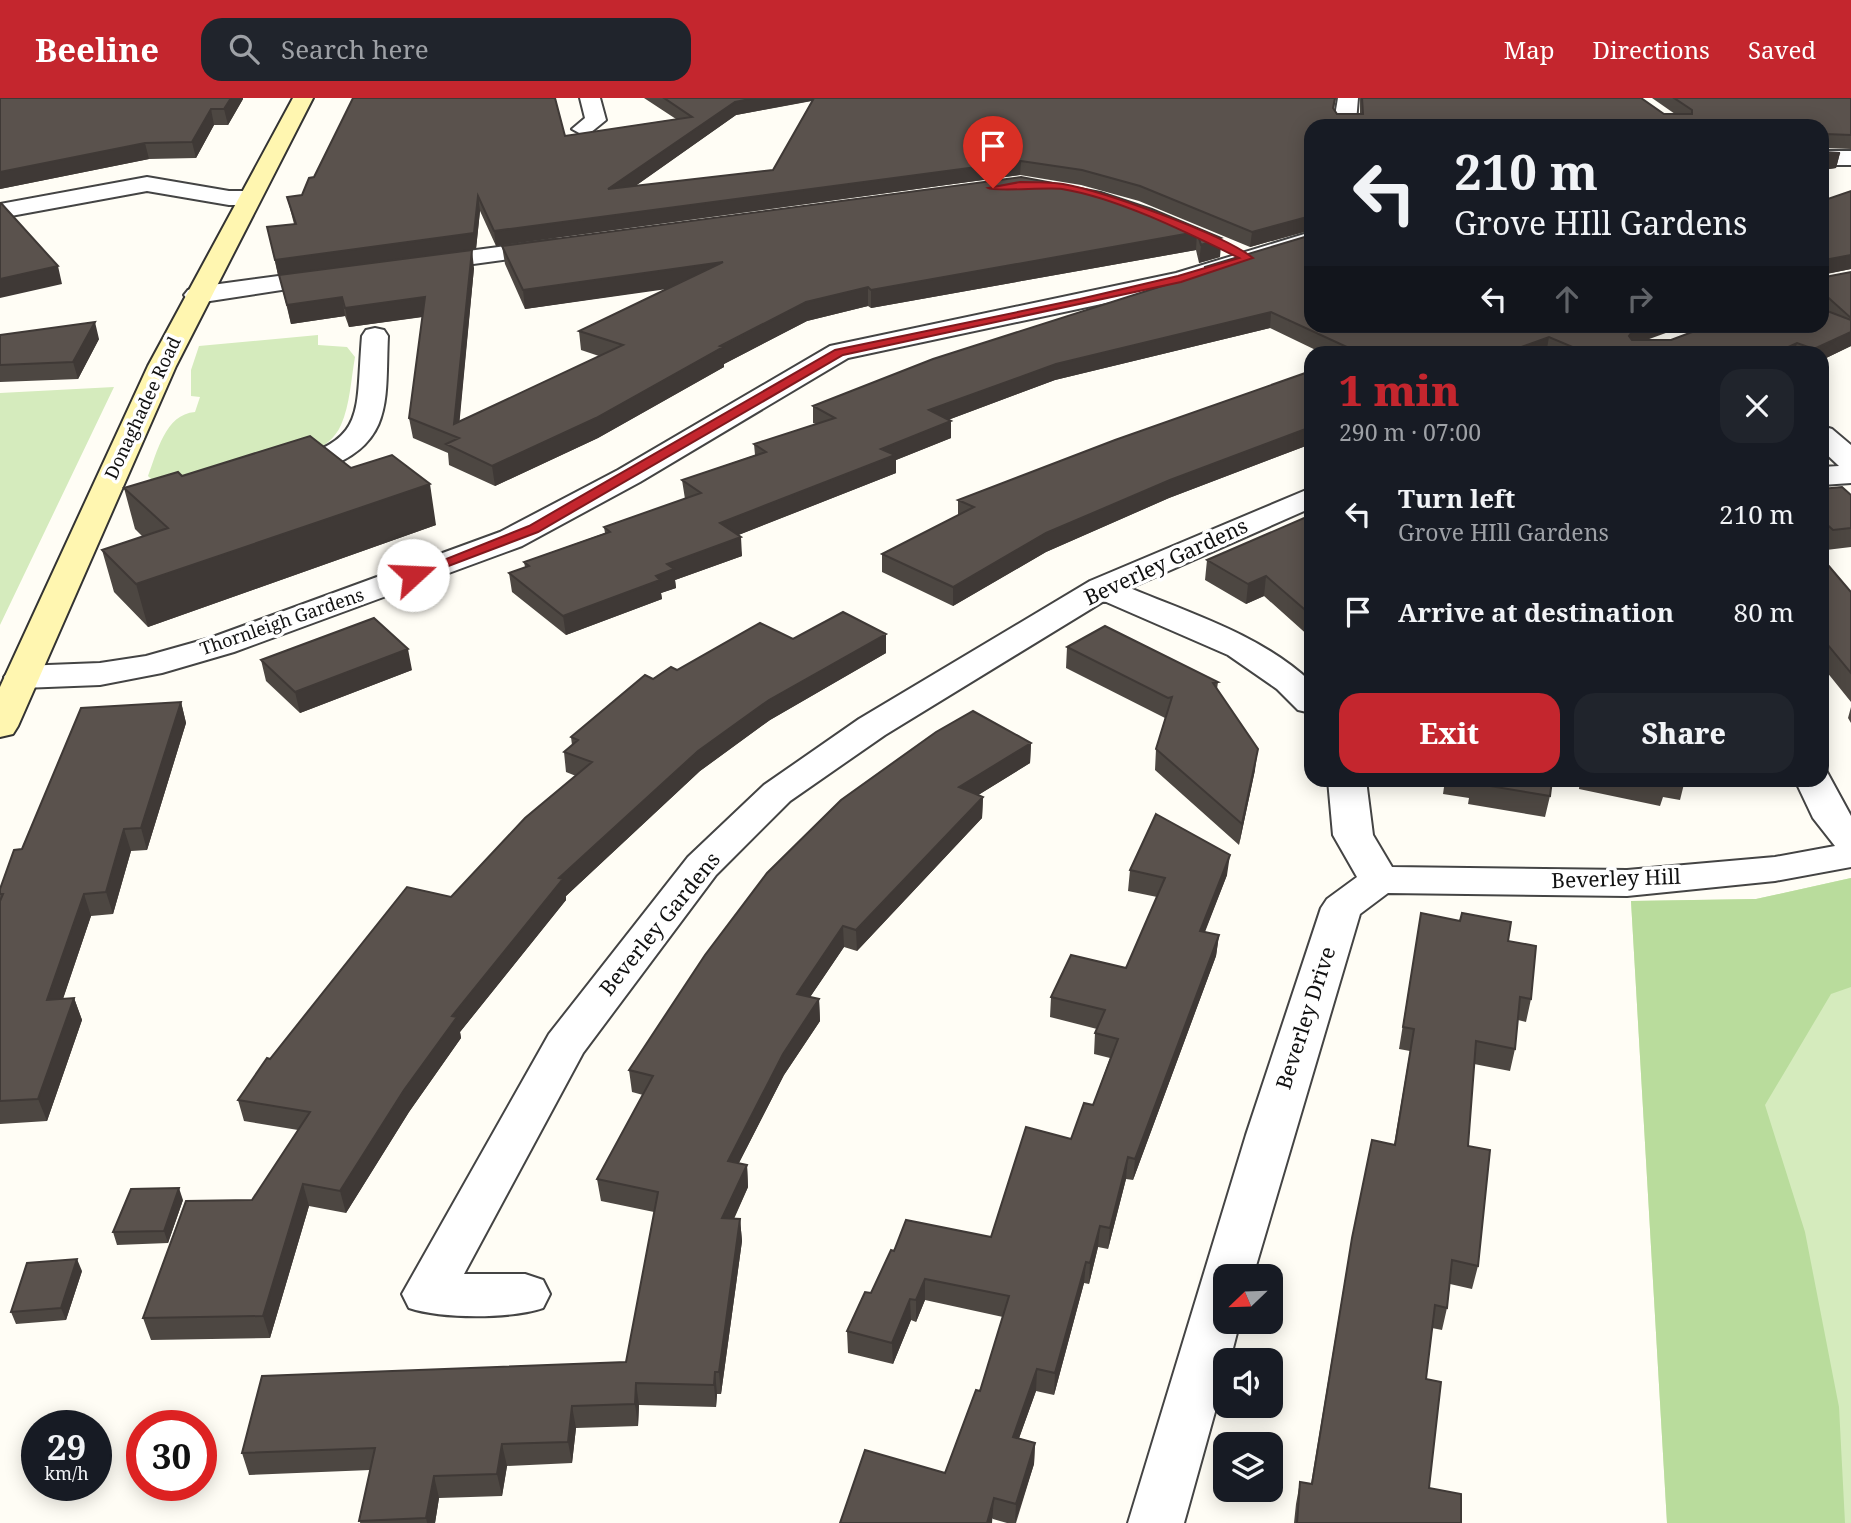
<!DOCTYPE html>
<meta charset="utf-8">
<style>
:root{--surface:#171b24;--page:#20242c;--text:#f1f3f6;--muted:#9ea1a6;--accent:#c4262e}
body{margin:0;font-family:"Noto Serif",serif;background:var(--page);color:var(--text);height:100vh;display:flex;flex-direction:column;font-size:26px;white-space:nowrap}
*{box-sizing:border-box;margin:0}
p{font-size:23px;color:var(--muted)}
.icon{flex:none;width:38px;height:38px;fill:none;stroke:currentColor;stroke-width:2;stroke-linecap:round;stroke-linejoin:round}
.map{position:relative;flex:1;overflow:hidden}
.panel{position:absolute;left:1304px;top:248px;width:525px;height:441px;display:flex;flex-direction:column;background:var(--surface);border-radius:21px;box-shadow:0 4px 18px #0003}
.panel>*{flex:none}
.top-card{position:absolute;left:1304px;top:21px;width:525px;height:214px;border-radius:21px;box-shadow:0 4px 18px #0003;background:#171b24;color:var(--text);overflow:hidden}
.needle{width:46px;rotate:247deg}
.tools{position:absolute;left:1213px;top:1166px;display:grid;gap:14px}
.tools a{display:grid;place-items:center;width:70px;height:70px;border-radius:14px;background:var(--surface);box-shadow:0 4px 18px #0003;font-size:35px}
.speed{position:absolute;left:21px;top:1312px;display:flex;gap:14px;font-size:35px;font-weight:700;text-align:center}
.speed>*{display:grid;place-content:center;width:91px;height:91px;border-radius:50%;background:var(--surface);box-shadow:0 4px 18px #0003;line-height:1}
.speed small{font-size:18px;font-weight:400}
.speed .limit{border:10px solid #d22;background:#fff;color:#111}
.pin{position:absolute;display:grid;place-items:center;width:60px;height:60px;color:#fff;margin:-72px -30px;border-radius:50% 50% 50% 0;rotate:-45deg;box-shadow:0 0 7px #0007}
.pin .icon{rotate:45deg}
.me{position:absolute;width:77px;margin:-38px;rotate:70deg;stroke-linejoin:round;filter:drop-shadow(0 0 5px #0008)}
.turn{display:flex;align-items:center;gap:24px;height:147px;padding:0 35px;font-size:32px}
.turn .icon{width:91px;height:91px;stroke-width:2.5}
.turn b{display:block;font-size:49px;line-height:60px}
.lanes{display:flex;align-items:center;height:66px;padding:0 35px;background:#0003;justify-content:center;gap:35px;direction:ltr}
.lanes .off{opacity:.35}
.round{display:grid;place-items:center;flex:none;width:74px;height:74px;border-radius:21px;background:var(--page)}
.summary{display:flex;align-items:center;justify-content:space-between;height:119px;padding:0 35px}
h1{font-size:42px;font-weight:800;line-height:52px;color:var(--accent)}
.action{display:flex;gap:14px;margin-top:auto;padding:14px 35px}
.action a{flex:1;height:80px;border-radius:21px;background:var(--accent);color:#fff;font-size:28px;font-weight:800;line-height:80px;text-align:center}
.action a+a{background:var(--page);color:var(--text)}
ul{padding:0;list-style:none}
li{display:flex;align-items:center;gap:21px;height:98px;padding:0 35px}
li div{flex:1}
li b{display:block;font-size:26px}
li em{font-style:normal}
header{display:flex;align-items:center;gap:42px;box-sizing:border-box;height:98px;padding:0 35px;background:var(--accent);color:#fff}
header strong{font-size:33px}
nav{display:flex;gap:38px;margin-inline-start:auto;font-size:24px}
.search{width:490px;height:63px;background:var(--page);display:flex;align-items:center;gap:18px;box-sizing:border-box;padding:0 24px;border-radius:21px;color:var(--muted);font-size:26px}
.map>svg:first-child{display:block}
.green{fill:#d5ebbd}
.forest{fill:#b9dc9c}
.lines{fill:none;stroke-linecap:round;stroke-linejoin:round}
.street-casing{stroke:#444;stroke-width:4}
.secondary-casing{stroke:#333;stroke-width:4}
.street{fill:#fff;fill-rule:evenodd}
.secondary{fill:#fff6b0;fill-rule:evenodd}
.wall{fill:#4d4742;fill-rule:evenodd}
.shaded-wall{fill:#3f3936}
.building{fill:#5a524d;stroke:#3f3936;stroke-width:2}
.route{fill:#c4262e;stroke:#7f191e;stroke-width:2}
.labels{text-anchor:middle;stroke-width:7;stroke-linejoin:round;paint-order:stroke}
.far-street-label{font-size:18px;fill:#111;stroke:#fff}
.street-label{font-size:21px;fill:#111;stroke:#fff}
</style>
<header>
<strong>Beeline</strong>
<div class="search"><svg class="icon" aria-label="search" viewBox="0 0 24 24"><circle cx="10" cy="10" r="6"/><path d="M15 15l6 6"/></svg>Search here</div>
<nav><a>Map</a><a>Directions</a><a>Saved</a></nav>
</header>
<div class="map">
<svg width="1851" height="1425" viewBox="0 0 1851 1425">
<rect width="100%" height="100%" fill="#fffdf5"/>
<path class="green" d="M318,237V247L347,249L355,259C351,281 350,307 341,327C319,378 200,376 152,382L148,378C157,355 165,316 195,314L200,299L191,298V272L199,248Z
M114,289L0,527V295Z
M1851,780V1425H1667L1631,803L1756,801Z"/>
<path class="forest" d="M1851,780V889L1831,896L1765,1007L1805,1134L1839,1309L1845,1425H1667L1631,803L1756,801Z"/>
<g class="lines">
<defs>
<path id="street" d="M580,0H600L606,22L590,35L583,37L572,31L585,20Z
M1338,0H1358L1356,24L1359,28H1337L1334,24Z
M1822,53H1851V67H1822Z
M147,79L229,93H250L261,100L250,107H229L147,93L0,120V106Z
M1311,134V149L1181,189L848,260L640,384L522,448L234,554L162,575L100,587L22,590L10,586L4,579L10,572L22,568L100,565L146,558L210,540L500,434L618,372L830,248L1176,175Z
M553,142L562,144L565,149L562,154L422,173L413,171L410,166L413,161L422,159Z
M331,171L340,173L343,178L340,183L197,205L188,202L184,197L188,192L197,189Z
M375,230L384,232L388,238C385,299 395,345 325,370C309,377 290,384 273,379L269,373L273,367C368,343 355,322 362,238L366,232Z
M1822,328L1832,331L1851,347V385L1822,387V369L1839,368L1822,352Z
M1311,390V410L1130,490C1192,516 1261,537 1311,584V615L1298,612L1277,591L1228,557L1104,503L885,637L790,703L716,777L583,955L464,1176H525L543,1182L550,1196L543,1210C510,1221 442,1221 409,1210L402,1196L549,936L688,759L764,687L859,621L1090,483Z
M1822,673L1827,674L1851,718V769L1775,783L1627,798L1388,795L1360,816L1253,1178H1225V1223H1240L1230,1262H1225V1278L1184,1425H1128L1246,1037L1321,810L1327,801L1357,779L1333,737L1328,682H1366L1373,737L1392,769L1627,772L1775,759L1835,748L1813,720L1795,682H1822Z"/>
<path id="secondary" d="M293,0H313L176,268L18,628L13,636L0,639V589L148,268Z"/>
</defs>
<use href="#street" class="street-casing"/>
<use href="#secondary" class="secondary-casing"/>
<use href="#street" class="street"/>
<use href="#secondary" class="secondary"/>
</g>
<path class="wall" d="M0,0L243,1L228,27H214L196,60L149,61L0,91Z
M644,0H1336L1334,11L1337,16H1360V0H1641L1664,16H1675L1652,0H1851V51L1824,50V54L1840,55L1836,70L1822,72V28H1311V132L1250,149L1139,103L1081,87L1020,77L496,148L480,113L476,151L278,177L267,129L294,126L287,99L302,97L314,79L565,38L676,21ZM812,3L773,72L635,88L736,17Z
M1021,79L1221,140L1220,159L1199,165L1196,152L871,210L868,208L807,223L724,266V269L598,340L495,388L449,367L448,355L413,340L409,320L423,219L349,229L345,218L291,226L279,177L474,170L459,324L599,258L581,252L579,233L668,190L525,211L505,166L502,148Z
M1822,103L1851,171L1825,176V179L1851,174V248L1822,262V256H1324L1270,230L1055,282L948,322L951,323V340L896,362V375L738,437L742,458L675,482L676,490L661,495L662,501L566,537L512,494L509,475L525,469L524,464L605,435L604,429L685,401L682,382L755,357L754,346L816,326L813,325V308L1205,174V169L1645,242H1671L1822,228Z
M0,237L99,241L78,281L0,284Z
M1311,273V346L1169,400L1046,454L953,508L882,474V456L958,417V402Z
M351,370L436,427L148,529L114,494L102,452L143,439L135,431L124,390L182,378Z
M1822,391L1851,397V449L1826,452L1822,447Z
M1311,417V540L1264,498L1246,506L1205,482L1207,462Z
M1822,460L1851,494V604L1822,568Z
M793,541L886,555L770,622L700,673L566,798V802L460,934L461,940L409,1014L346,1115L309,1108L270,1240L151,1242L143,1220L252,1102L298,1032L244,1023L238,1002L270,961L451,799L576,678L566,674L564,654L572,647L571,639L653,581L677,572Z
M1067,549L1218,584L1217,591L1255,672L1239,747L1155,672L1156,651L1165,620L1066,570Z
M261,562L412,572L300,615L266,583Z
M181,604L186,625L147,752L131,753L113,816L91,818L63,901L74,900L82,922L47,1023L0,1026V791L22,751Z
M1851,609V625L1848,620Z
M1031,645L1030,665L978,697L983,699L982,720L857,853L844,849L810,899L819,901L820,923L784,977L739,1065L747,1067L748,1089L734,1121H740L742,1143L721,1296H717L716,1309L639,1307L638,1328L576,1330L572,1365L507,1368L502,1398L439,1400L435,1425H360L370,1372L249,1377L242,1355L626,1264L654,1114L601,1103L597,1081L643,997L632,994L629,972Z
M1445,682H1552L1550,698L1545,719L1468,706L1469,700L1443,696Z
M1580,682H1685L1680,702L1663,699L1660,708L1579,691Z
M1130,772L1227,777L1205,834L1219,837L1216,858L1133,1082L1126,1081L1108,1151L1098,1149L1089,1186L1084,1185L1054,1297L1036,1293L1019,1340L1035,1345L1034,1366L1016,1425H1007L993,1421L945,1375L980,1293L1003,1219L925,1202L916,1224L911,1222L893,1266L848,1255L847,1233L871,1195L894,1153L991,1139L1071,1041L1093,1007L1110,960L1094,956L1095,935L1097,931L1050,919L1051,899L1126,870L1157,799L1128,793Z
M1421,815L1508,843L1531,901L1526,924L1518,922L1515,951L1510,973L1474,966L1468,1048L1478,1168L1472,1191L1450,1186L1447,1210L1442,1232L1432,1230L1426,1281L1429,1390L1461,1425H1294L1296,1406L1300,1384L1311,1386L1348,1163L1372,1042L1394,1047L1410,953L1399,951Z
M183,1102L168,1145L117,1147L113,1134Z
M82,1173L66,1222L16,1226L11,1214Z"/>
<path class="shaded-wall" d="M231,0H243V1L228,27L224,11Z
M755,0H821V1L736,17L610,106L608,91L735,4Z
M211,11L214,27L196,60L192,44Z
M145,45L149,61L0,91V74Z
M1840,55L1836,70L1822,72V58Z
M1021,63L1020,77L496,148L494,133Z
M478,98L480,113L476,151L278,177L275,162Z
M1311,118V132L1250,149L1252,134Z
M1197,134L1196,152L871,210V192Z
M1221,140L1220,159L1199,165L1201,147Z
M472,152L474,170L458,340L454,326Z
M1851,157V171L1822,177L1824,162Z
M723,164L724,183L525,211L523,192Z
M58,168L62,186L0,200V181Z
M868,189V208L807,223L724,266V269L598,340L495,388L492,368L806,204Z
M342,199L345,218L291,226L287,207Z
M425,199L428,218L349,229L345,210Z
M1271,214L1270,230L1055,282L929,329V312L1056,266Z
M95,224L99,241L78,281L73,264Z
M1644,228H1685L1630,248L1629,238L1634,231Z
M1851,234V248L1822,262V256H1812L1814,251Z
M1549,239L1546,256H1502Z
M1797,245L1794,256H1773Z
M951,323V340L896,362V375L721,444L720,425L881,351Z
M1311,329V346L1169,400L1046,454L953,508V489L1046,435L1170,382Z
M430,386L436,427L148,529L136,486Z
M741,439L742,458L675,482L676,490L661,495L662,501L566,537L563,518L656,478L667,466Z
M1266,478L1264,498L1246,506L1248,486Z
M886,536V555L770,622L700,673L566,798V802L460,934L461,940L409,1014L346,1115L340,1093L452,918L559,780L698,653L769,602Z
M408,551L412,572L300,615L295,594Z
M181,604L186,625L147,752L141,730Z
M1031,645L1030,665L959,709V689Z
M1258,651L1255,672L1239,747L1242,726Z
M983,699L982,720L857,853L856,832Z
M124,731L131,753L113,816L106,794Z
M1230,757L1227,777L1197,853L1200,833Z
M84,796L91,818L55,924L47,902Z
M843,828L844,849L798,917L797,896Z
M1219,837L1216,858L1133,1082L1135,1061Z
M74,900L82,922L47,1023L38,1001Z
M819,901L820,923L784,977L729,1084L728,1063L783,956Z
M1128,1059L1126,1081L1108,1151L1110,1130Z
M747,1067L748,1089L724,1142L722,1120Z
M303,1086L309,1108L270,1240L263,1218Z
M179,1090L183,1102L168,1145L164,1133Z
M740,1121L742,1143L721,1296L719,1274Z
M1100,1128L1098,1149L1089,1186L1090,1165Z
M77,1161L82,1173L66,1222L61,1210Z
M1086,1164L1084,1185L1054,1297L1055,1275Z
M925,1181V1202L916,1224V1202Z
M910,1201L911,1222L893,1266L892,1245Z
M1037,1271L1036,1293L1012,1360L1013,1339Z
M715,1274L717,1296L716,1309L714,1287Z
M636,1285L639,1307L638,1328L635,1306Z
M572,1308L576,1330L572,1365L568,1344Z
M1035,1345L1034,1366L1015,1425L1016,1406Z
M502,1346L507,1368L502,1398L497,1376Z
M434,1378L439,1400L435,1425H427L426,1420Z
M994,1400L992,1425H987Z"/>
<path class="building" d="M0,0H231L224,11H211L192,44L145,45L0,74Z
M353,0H555L565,38L692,19L664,0H755L735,4L608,91L773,72L814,0H1335L1333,10L1337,16H1363L1362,0H1641L1664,16H1692V12L1674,0H1851V37L1826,36L1824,54L1840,55L1822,58V28H1311V118L1252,134L1140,88L1082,72L1021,63L494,133L478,98L474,135L275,162L267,129L296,126L287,99L302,97L309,80L314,79Z
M1021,79L1101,94L1152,111L1221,140L1201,147L1197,134L871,192L868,189L806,204L720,248L723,249L596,320L492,368L446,346L459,340L409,320L425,199L345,210L342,199L287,207L279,177L472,152L454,326L623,247L579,233L723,164L523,192L502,148Z
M1851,93V157L1824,162L1825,179L1851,174V220L1822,194V103Z
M0,105H1L58,168L0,181Z
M1311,137V228H1644L1634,231L1629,238L1632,242H1671L1708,228H1822V211L1851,222V234L1814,251L1797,245L1773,256H1589L1549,239L1502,256H1362L1271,214L1056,266L929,312L951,323L881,351L895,357L720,425L741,439L667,466L674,471L656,478L660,482L563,518L509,475L529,468L524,464L610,434L604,429L701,395L682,382L766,354L754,346L835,320L813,308L933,261L1206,174L1205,169Z
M95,224L73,264L0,267V237Z
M1311,273V329L1170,382L1046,435L953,489L882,456L974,409L958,402L1115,342Z
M310,338L351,370L392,357L430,386L136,486L102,452L168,430L124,390L178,374L182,378Z
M1842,389L1851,397V430L1833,432L1822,422V391Z
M1311,417V517L1266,478L1248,486L1207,462Z
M1822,460L1851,494V575L1822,540Z
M843,514L886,536L769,602L698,653L559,780L563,781L452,918L457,919L404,992L340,1093L303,1086L263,1218L143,1220L186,1103L252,1102L310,1014L238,1002L267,960L270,961L407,789L451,799L525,720L592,664L564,654L578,642L571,639L645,577L653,581L671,569L677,572L760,525L793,541Z
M374,520L408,551L295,594L261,562Z
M1105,528L1218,584L1213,585L1258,651L1242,726L1156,651L1172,599L1168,600L1067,549Z
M181,604L141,730L124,731L106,794L84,796L47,902L74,900L38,1001L0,1003V803L3,796H0V791L14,752L22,751L81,610Z
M973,613L1031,645L959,689L983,699L856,832L843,828L797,896L819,901L783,956L728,1063L747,1067L722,1120L740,1121L719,1274H715L714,1287L636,1285L635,1306L572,1308L568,1344L502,1346L497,1376L434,1378L426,1420L359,1423L375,1350L242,1355L262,1278L626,1264L658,1094L597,1081L653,978L629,972L705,857L767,775L841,702L936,634Z
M1473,682H1552L1550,698L1472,685Z
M1645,682H1667L1666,687Z
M1156,716L1230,757L1200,833L1219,837L1135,1061L1128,1059L1110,1130L1100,1128L1090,1165L1086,1164L1055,1275L1037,1271L1013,1339L1035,1345L1016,1406L994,1400L987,1425H840L865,1352L945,1375L976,1292L980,1293L1009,1198L925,1181L916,1202L910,1201L892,1245L847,1233L865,1194L871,1195L891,1152L894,1153L906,1122L991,1139L1026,1029L1071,1041L1084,1005L1093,1007L1118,941L1095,935L1105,912L1051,899L1071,857L1126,870L1165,780L1130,772Z
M1421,815L1460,823L1462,815L1511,824L1508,843L1536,848L1531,901L1520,899L1515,951L1476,943L1468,1048L1490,1052L1478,1168L1452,1162L1447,1210L1435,1207L1426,1281L1441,1284L1429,1390L1461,1396V1425H1297L1300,1384L1312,1386L1352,1140L1372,1042L1395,1047L1414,931L1403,929Z
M179,1090L164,1133L113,1134L131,1091Z
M77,1161L61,1210L11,1214L27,1165Z"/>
<path class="route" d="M1020,84C1034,84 1049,84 1063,86C1103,93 1223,136 1253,160L1181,184L843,257L538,434L417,480L406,477L529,428L835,252L1080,201L1178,178L1239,160C1188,135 1118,100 1062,91C1048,89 994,94 988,90Z"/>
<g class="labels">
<g class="far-street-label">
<text transform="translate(143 310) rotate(-65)" y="6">Donaghadee Road</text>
<text transform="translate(282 524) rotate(-19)" y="6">Thornleigh Gardens</text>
</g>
<g class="street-label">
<text transform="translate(1166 464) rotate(-25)" y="7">Beverley Gardens</text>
<text transform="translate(1616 781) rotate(-2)" y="7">Beverley Hill</text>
<text transform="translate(660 826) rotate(-51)" y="7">Beverley Gardens</text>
<text transform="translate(1306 920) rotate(-72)" y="7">Beverley Drive</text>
</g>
</g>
</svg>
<div class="tools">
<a><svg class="needle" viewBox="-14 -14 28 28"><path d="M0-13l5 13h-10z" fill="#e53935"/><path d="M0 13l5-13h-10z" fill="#9ea1a6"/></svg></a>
<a><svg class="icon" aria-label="sound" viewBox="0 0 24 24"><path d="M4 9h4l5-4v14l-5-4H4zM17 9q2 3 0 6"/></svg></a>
<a><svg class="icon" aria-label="layers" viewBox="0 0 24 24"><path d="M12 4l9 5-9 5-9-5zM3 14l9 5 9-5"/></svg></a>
</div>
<div class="speed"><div>29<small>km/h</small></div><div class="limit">30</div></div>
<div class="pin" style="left:993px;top:90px;background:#d93025"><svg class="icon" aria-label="arrive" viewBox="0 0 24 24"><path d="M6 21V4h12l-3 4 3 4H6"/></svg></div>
<svg class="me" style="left:413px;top:477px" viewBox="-20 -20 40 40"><circle r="19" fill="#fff"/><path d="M0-13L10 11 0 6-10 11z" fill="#c4262e"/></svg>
<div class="top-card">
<div class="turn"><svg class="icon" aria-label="left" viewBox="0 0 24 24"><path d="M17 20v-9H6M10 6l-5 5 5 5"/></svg><div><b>210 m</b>Grove HIll Gardens</div></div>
<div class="lanes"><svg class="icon" aria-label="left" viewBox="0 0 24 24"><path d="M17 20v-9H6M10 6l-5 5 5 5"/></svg><svg class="icon off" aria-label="ahead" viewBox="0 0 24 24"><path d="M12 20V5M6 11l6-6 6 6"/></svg><svg class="icon off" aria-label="right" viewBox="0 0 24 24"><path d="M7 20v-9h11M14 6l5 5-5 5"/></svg></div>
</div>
<section class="panel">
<div class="summary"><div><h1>1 min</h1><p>290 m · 07:00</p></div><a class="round"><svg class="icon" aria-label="close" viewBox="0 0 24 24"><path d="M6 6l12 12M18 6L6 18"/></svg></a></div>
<ul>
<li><svg class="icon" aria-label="left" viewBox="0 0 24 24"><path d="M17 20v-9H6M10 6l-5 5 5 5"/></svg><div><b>Turn left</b><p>Grove HIll Gardens</p></div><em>210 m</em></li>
<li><svg class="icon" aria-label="arrive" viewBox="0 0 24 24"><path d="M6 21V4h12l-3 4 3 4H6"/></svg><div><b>Arrive at destination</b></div><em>80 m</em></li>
</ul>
<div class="action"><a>Exit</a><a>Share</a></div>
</section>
</div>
